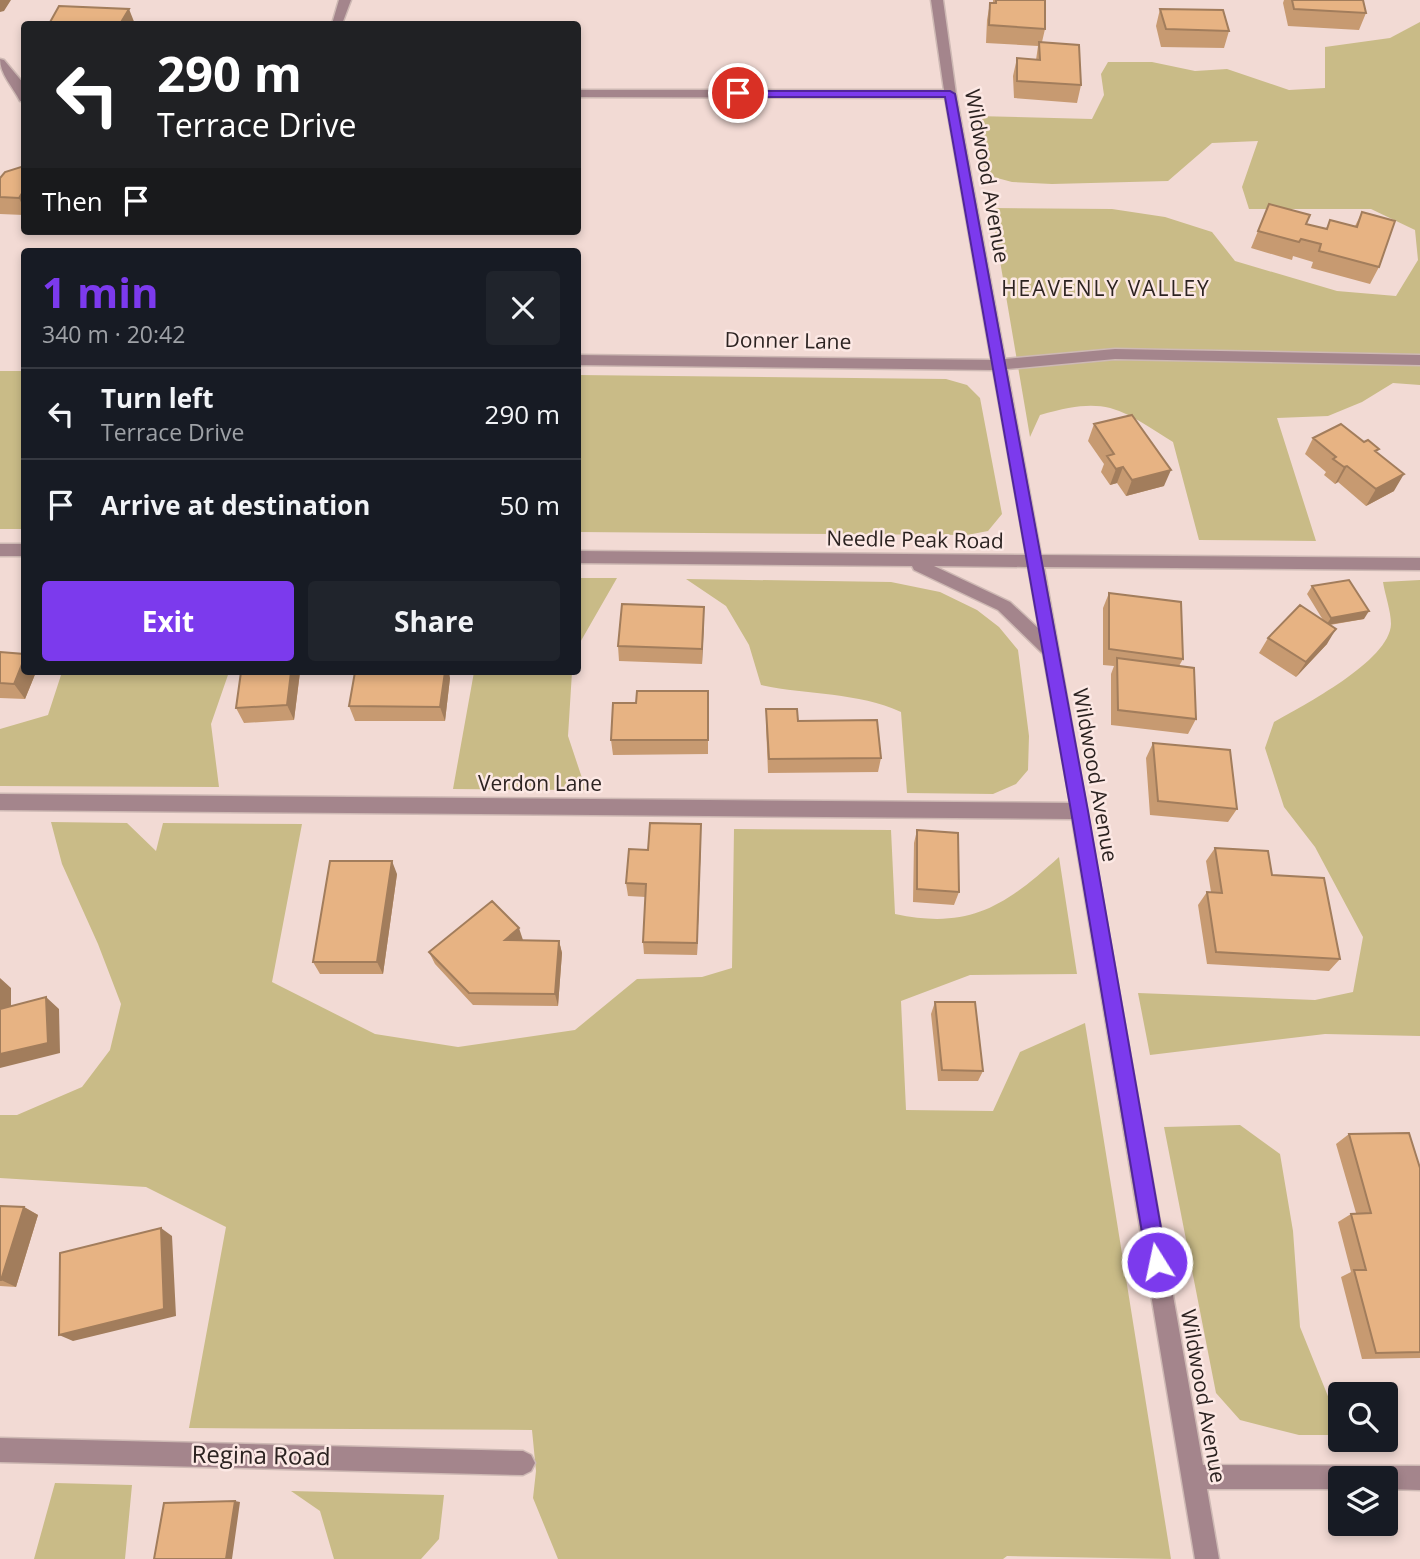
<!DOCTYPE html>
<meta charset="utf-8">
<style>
:root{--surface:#171b24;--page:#20242c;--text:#f1f3f6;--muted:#9ea1a6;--line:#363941;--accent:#7c3aed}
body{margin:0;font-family:"Open Sans",sans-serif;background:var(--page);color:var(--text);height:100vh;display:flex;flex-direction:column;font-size:26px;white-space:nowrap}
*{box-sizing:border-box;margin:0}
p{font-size:23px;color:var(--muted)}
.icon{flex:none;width:38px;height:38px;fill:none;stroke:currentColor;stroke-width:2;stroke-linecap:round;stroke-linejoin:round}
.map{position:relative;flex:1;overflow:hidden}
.drawer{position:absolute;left:21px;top:248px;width:560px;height:427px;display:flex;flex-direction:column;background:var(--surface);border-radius:7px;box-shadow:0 4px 10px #0003}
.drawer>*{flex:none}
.top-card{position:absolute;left:21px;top:21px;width:560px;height:214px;border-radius:7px;box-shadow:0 4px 10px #0003;background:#202124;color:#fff;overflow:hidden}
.buttons{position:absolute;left:1328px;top:1382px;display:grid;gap:14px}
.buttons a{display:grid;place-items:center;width:70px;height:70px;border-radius:7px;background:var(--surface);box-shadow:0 4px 10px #0003;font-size:35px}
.pin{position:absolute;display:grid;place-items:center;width:60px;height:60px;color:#fff;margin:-30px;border:4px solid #fff;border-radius:50%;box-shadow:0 2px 7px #0007}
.me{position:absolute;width:77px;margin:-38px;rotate:350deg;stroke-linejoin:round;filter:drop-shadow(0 0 5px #0008)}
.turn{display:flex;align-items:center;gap:24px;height:147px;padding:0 21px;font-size:32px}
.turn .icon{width:91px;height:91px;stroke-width:2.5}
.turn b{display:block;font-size:49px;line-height:60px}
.then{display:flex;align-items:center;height:66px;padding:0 21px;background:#0003;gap:14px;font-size:26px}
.round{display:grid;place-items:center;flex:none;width:74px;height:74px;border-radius:7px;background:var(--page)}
.headline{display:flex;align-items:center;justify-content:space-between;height:119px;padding:0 21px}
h1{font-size:42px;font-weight:700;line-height:52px;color:var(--accent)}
.button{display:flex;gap:14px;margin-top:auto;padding:14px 21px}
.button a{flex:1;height:80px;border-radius:7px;background:var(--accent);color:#fff;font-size:28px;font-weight:700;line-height:80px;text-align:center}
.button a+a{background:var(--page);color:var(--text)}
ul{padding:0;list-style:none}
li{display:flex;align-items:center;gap:21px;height:91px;padding:0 21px;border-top:2px solid var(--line)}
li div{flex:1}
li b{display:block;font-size:26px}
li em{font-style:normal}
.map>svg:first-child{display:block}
.green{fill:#c9bb87}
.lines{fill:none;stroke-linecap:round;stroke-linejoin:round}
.minor-casing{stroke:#ceb9b4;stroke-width:3}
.minor{fill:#a4858c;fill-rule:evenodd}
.wall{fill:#c79a71}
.shaded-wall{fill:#a27d5c}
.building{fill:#e7b383;stroke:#a27d5c;stroke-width:2}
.route{fill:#7c3aed;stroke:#51269a;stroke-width:2}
.labels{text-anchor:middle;stroke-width:5;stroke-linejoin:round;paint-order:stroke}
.street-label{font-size:21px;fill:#2c2321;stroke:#fce8e4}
.far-quarter-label{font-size:21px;letter-spacing:2px;fill:#2c2321;stroke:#fce8e4}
.near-street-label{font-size:24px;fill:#2c2321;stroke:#fce8e4}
</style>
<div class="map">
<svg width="1420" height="1559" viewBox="0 0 1420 1559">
<rect width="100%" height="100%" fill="#f2dad4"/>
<path class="green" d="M1420,22V385L1393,383L1362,402L1328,416L1277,418L1316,541L1199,540L1173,442C1118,407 1106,396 1040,415L1030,437L991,208L1112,209L1165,217L1212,232L1235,261L1337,291L1396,296L1418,260L1415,230L1371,209H1249L1242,187L1258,141L1212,143L1168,181L1052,184L1012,182L986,175L975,116L1092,119L1104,95L1101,74L1108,62H1152L1195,71L1227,69L1289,90L1325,88V47L1390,38Z
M0,371H24V529H0Z
M578,375L946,379L967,385L980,398L1002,514L988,531L967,535L578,532Z
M578,578H617L578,646Z
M686,579L891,582L940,592L977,610L999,627L1018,650L1029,736L1028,770L1016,784L993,794L907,793L901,712C858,692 807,695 761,685L749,645L726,606Z
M1420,580V1036L1325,1034L1150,1055L1138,993L1315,1000L1353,992L1363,937L1315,847L1284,807L1265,748L1274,722C1302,706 1390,661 1391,624C1391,611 1385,595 1383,582Z
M62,672H229L211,724L219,787L0,786V729L48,715Z
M474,672H572L568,736L586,790L453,789Z
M51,822L127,823L156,851L163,823L302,824L272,982L375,1034L458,1047L575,1030L637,979L702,977L732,968L734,829L891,830L895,914C970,930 1005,906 1059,857L1077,974L970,975L901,1001L906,1110L993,1111L1020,1052L1085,1023L1171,1559L1007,1556L1003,1559H558L533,1498L536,1471L532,1430L189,1428L226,1227L146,1187L0,1178V1115H17L82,1087L110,1050L121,1004L98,944L62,864Z
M1240,1125L1280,1154L1293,1231L1300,1327L1340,1426V1435H1299L1240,1420L1216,1393L1164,1127Z
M55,1483L132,1485L125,1559H34Z
M291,1491L444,1495L439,1539L421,1559H334L320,1511Z"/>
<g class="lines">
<defs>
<path id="minor" d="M339,0H351L342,24H332Z
M931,0H943L956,94L1005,359L1115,349L1420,355V365L1115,359L1007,369L1041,555L1420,558V570L1044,567L1203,1465L1420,1466V1490L1386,1489V1479H1340V1489H1207L1219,1559H1195L1072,819L0,810V794L1070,803L1043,654L998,610L914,570L912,566L578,563V551L1026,555L993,370L578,365V355L991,360L945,98L578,97V90H944ZM934,566L1028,567L1039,629L1010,602Z
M0,59L4,60L24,84V101H20C13,87 0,74 0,59Z
M0,544H24V556H0Z
M0,1438L523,1451L531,1455L535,1463L531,1471L523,1475L0,1462Z"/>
</defs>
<use href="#minor" class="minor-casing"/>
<use href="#minor" class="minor"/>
</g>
<path class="wall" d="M993,0H1045V29L1042,42L1081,85L1077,103L1014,98L1013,76L1017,58L1036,60L1038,46L986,43L987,20L990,3H993Z
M1284,0H1363L1366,13L1359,30L1288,26L1283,3Z
M1160,9L1229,31L1224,48L1161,47L1156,26Z
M24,166V215L0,214V178Z
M1269,204L1306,224L1326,229L1330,220L1355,226L1362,212L1379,267L1370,284L1311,268L1313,262L1293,256L1292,260L1251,248Z
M1094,424L1164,486L1126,496L1117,483L1110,485L1101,472L1104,464L1088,441Z
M1313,438L1364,442L1379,449L1377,452L1394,491L1366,506L1338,482L1335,484L1324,475L1326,472L1305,454Z
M1312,586L1364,619L1330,625L1327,644L1296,677L1259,653L1268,638L1323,620L1307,594Z
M1109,593L1183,659L1179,666L1196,719L1188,734L1111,725V674L1114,666L1103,665V608Z
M704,607L702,664L619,661L618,646Z
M0,652L24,672H36L25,699L0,698Z
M241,672H300L294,720L244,723L236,708Z
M450,678L445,721H355L349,706Z
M708,691V754L613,755L611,740L636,703Z
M766,709L798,721L881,758L878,772L768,773L766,724Z
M1153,743L1237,809L1228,822L1150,815L1146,758Z
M917,830L959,892L954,905L913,902L914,843Z
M701,838L697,955L644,954L643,942L646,897L628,896L626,883Z
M1215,848L1272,875L1340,959L1329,971L1207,964L1198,905L1207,892H1211L1206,861Z
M397,874L383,974H320L313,962Z
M522,940L559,941L562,953L558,1006L473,1005L435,964L429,952Z
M935,1002L983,1071L978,1081H938L931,1014Z
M1349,1134L1420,1168V1358L1362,1359L1341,1277L1351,1272L1338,1222L1351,1214L1356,1213L1336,1144Z
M0,1206L24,1207L38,1215L16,1287L0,1286Z"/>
<path class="shaded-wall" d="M0,0H11L4,11L0,12Z
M129,9L135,24H120Z
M24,190V209L19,198Z
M1347,466L1338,482L1335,484L1344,467Z
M1123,467L1117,483L1110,485L1116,469Z
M1171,470L1164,486L1126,496L1132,480Z
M1404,474L1394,491L1366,506L1376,489Z
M704,607V622L702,664V649Z
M1369,611L1364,619L1326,625L1331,618Z
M1336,629L1327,644L1296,677L1306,662Z
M24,659V672H36L25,699L14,684Z
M291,672H300L294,720L287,705Z
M445,672H449L450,678L445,721L440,707Z
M701,824V838L697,955V943Z
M392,861L397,874L383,974L377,962Z
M519,928L523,940H505Z
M559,941L562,953L558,1006L555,994Z
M0,978L11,988V1020L0,1011Z
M46,997L59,1009L60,1053L0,1068V1054Z
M24,1207L38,1215L16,1287L1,1280Z
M161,1228L172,1236L176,1316L73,1341L59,1335Z
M235,1501L240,1502L232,1559H226Z"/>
<path class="building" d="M996,0H1045V29L989,25L990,3H996Z
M1292,0H1363L1366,13L1294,9Z
M59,6L129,9L120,24H49Z
M1160,9L1223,10L1229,31L1166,29Z
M1039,42L1079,45L1081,85L1017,81V58L1040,60Z
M24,166V190L19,198L0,197V178L5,172Z
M1269,204L1310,215L1306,224L1327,229L1330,220L1357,227L1362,212L1395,221L1379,267L1319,251L1321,244L1301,239L1299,242L1258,231Z
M1132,415L1171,470L1132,480L1123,467L1116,469L1107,456L1114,454L1094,424Z
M1341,424L1364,442L1368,440L1379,449L1375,451L1404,474L1376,489L1347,466L1344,467L1333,459L1336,457L1313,438Z
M1349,580L1369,611L1331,618L1312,586Z
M1109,593L1181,602L1183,659L1109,649Z
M622,604L704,607L702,649L618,646Z
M1300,605L1336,629L1306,662L1268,638Z
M0,652L24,654V659L14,684L0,683Z
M1117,658L1194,668L1196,719L1118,710Z
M241,672H291L287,705L236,708Z
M355,672H445L440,707L349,706Z
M637,691H708V740H611L613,703H636Z
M766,709H797L798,721L877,720L881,758L769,759Z
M1153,743L1230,750L1237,809L1158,801Z
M650,823L701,824L697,943L643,942L646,884L626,883L629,849L648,850Z
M917,830L958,833L959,892L917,889Z
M1215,848L1268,851L1272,875L1324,878L1340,959L1216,952L1207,892L1222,893Z
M330,861H392L377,962H313Z
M492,901L519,928L505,940L559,941L555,994L469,993L429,952Z
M46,997L48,1043L0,1054V1009Z
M935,1002H975L983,1071L942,1070Z
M1409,1133L1420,1168V1352L1376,1353L1354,1270H1366L1351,1214L1371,1213L1349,1134Z
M0,1206L24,1207L1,1280H0Z
M161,1228L164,1309L59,1335L60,1253Z
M235,1501L226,1559H154L164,1503Z"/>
<path class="route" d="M734,91H950L955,94L1088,811L1167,1262L1164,1269L1157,1272L1150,1269L1147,1262L1071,811L945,97H738L734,96Z"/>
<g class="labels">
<g class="street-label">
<text transform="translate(987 176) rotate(80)" y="7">Wildwood Avenue</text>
<text transform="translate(788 341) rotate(1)" y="7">Donner Lane</text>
<text transform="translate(915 540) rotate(1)" y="7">Needle Peak Road</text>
<text transform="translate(1095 775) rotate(80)" y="7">Wildwood Avenue</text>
<text x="540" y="791">Verdon Lane</text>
<text transform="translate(1203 1396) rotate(80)" y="7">Wildwood Avenue</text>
</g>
<g class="far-quarter-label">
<text x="1106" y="296">HEAVENLY VALLEY</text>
</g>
<g class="near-street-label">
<text transform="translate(261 1456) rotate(1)" y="8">Regina Road</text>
</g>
</g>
</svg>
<div class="buttons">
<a><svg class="icon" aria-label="search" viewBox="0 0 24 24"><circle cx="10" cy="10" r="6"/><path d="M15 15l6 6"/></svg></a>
<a><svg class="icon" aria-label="layers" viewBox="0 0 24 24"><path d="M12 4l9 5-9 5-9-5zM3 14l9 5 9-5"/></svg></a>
</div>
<div class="pin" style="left:738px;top:93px;background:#d93025"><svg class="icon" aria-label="arrive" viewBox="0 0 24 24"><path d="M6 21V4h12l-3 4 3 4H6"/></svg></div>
<svg class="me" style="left:1157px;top:1262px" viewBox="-20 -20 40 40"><circle r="17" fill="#7c3aed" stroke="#fff" stroke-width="3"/><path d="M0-11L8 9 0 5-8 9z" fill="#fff"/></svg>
<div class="top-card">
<div class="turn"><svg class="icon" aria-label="left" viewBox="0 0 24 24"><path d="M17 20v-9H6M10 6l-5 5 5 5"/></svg><div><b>290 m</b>Terrace Drive</div></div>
<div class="then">Then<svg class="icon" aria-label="arrive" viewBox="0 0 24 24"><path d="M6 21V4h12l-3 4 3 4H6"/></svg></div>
</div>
<section class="drawer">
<div class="headline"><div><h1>1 min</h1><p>340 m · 20:42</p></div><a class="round"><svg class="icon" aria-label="close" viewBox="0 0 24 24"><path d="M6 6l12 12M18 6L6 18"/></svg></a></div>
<ul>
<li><svg class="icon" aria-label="left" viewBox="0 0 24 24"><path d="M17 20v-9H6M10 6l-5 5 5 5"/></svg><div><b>Turn left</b><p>Terrace Drive</p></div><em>290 m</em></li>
<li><svg class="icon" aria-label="arrive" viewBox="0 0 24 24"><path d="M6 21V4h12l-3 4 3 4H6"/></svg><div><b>Arrive at destination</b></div><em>50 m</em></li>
</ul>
<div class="button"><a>Exit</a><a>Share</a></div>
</section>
</div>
